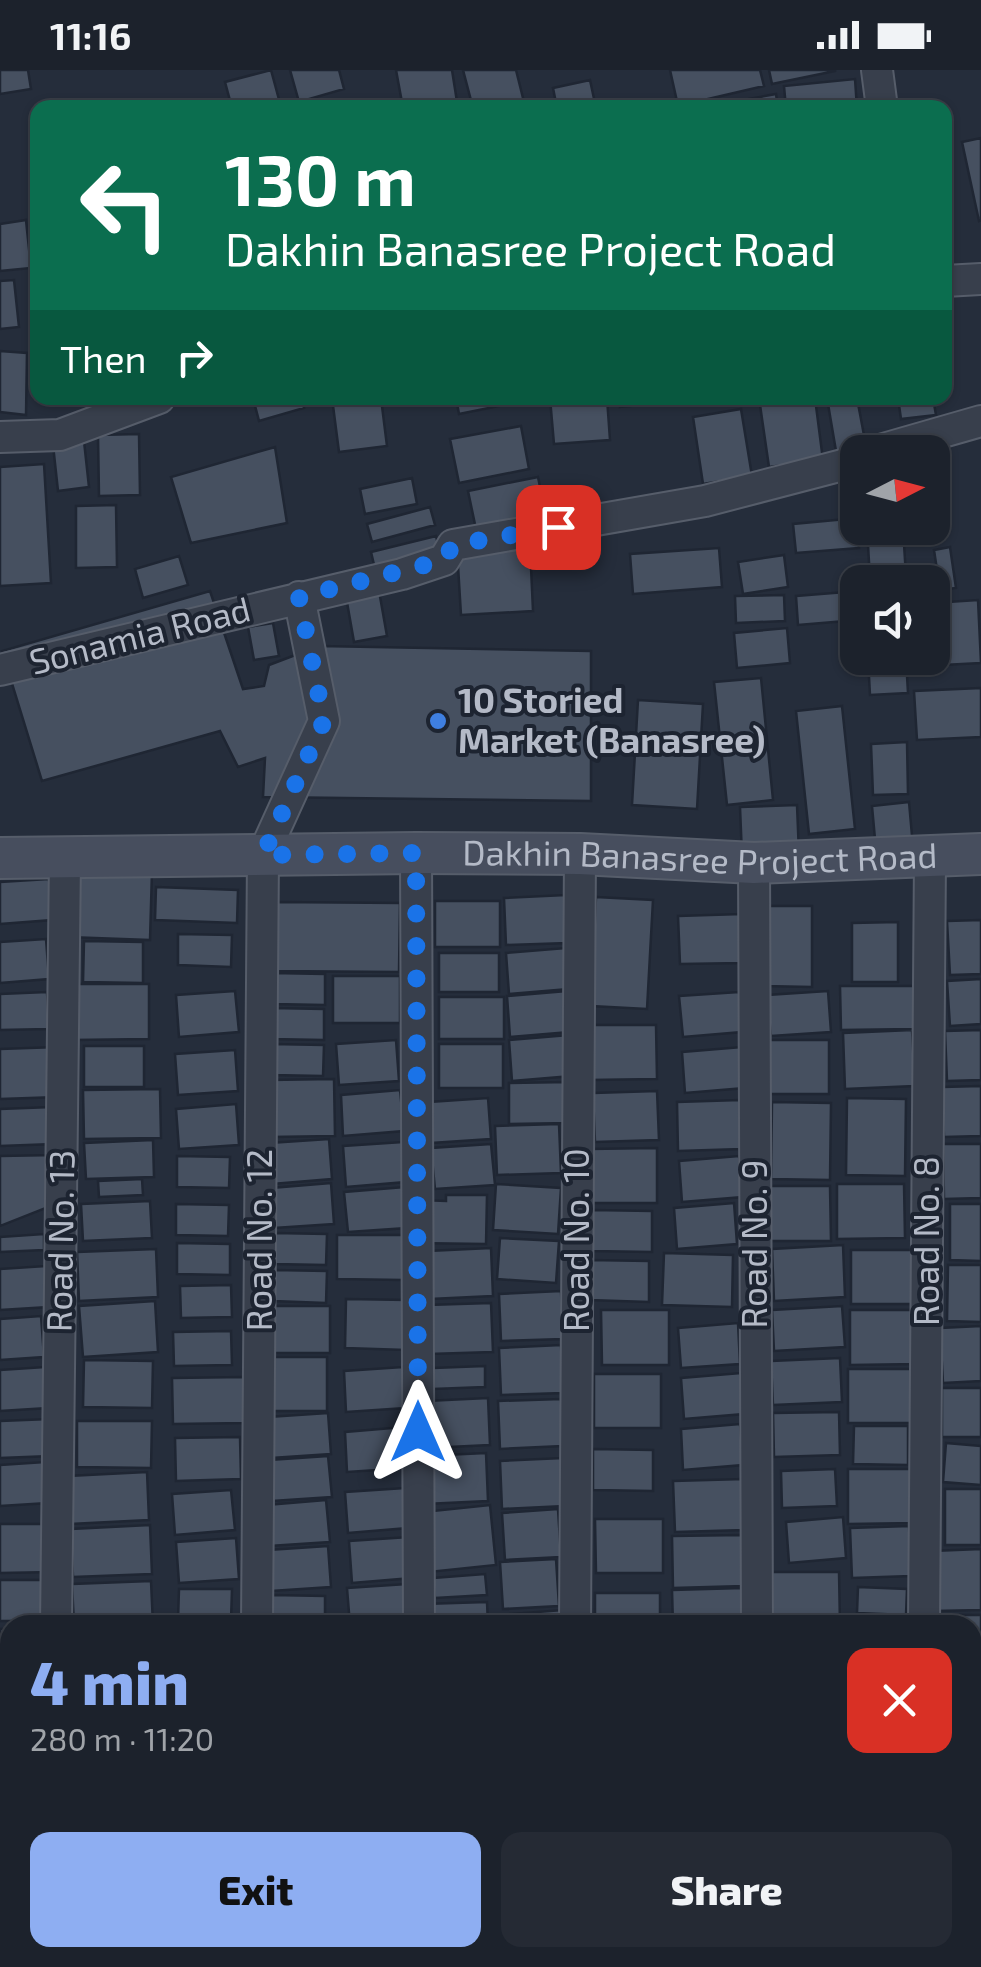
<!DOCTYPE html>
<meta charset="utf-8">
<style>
:root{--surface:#1c222c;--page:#252a34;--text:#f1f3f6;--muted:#a0a4a9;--line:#3a3f48;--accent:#8eaef2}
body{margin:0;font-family:"Exo 2",sans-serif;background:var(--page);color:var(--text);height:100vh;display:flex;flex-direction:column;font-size:38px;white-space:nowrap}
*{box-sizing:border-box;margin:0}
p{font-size:32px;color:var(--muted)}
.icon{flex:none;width:55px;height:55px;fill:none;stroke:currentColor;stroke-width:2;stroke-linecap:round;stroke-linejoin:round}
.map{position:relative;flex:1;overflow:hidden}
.side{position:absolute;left:0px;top:1545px;width:982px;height:352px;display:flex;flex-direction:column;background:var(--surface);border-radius:30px 30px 0 0;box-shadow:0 2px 8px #0004,0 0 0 2px var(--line)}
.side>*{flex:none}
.guide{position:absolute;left:30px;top:30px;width:922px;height:305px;border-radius:20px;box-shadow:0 2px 8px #0004,0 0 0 2px var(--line);background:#0b6e4f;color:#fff;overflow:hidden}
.needle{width:65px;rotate:84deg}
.fabs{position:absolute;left:840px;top:365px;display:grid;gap:20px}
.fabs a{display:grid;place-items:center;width:110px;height:110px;border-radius:20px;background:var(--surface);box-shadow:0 2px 8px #0004,0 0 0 2px var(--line);font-size:50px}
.pin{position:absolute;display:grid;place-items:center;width:85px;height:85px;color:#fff;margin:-42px;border-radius:20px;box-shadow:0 5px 15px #0006}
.me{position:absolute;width:110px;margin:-55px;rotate:0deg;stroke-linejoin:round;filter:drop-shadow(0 0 8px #0008)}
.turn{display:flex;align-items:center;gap:35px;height:210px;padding:0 30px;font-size:45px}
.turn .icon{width:130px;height:130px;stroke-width:2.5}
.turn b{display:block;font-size:70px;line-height:85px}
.then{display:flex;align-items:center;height:95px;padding:0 30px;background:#0003;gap:20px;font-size:38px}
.round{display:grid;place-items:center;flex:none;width:105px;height:105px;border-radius:20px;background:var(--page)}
.summary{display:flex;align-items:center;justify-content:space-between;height:170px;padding:0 30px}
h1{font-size:60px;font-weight:800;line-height:75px;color:var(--accent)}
.button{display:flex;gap:20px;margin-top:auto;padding:20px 30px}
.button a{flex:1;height:115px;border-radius:20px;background:var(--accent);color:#111;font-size:40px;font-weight:800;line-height:115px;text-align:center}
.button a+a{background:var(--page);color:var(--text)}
.status{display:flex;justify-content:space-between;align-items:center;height:70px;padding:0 50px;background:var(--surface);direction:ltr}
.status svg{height:28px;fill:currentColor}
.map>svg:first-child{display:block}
.building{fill:#465060;stroke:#1f2633;stroke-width:2.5}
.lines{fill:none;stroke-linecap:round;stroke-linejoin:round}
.street-casing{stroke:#565d6a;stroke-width:34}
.secondary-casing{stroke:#565d6a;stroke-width:44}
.street{stroke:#383f4c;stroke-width:30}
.secondary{stroke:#474e5e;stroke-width:40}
.route{stroke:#1a73e8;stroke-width:18;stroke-dasharray:0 32.4}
.shop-dot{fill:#3f7fe0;stroke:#1d2431;stroke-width:4}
.labels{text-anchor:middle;stroke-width:8;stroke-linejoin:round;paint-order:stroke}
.street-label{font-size:35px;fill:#b4bac7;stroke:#1d2431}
.poi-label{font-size:35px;font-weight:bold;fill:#b4bac7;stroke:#1d2431;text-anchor:start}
</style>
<div class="status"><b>11:16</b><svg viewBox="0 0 49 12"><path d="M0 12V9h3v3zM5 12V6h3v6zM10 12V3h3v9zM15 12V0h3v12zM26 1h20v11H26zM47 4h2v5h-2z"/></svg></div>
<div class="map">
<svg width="981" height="1897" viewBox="0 0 981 1897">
<rect width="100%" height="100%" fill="#252d3b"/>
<path class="building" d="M0,0H28L31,19L0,24Z
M271,0L281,37L232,38L225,12Z
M290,0H339L344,19L299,32Z
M396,0H452L458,38H403Z
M463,0H516L524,32L473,38Z
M670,0H760L764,16L678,36Z
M769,0H835V1L772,14Z
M855,9L857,38H786L784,16Z
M590,10L596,38H557L553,18Z
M776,24L778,38H699Z
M981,68V150L979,151L962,72Z
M26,150L31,198L0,201V154Z
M14,210L19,257L0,259V211Z
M0,281L27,283L26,345L0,342Z
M253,328H301L304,338L259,351Z
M332,328H381L387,376L339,382Z
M456,328H529V330L459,344Z
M550,328H607L610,370L554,374Z
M619,328H685V331L620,337Z
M759,328H815L823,390L769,397Z
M827,328H857L867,381L837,387Z
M898,328H933L936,345L901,349Z
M741,339L752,406L703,414L693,347Z
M521,356L529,399L459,413L450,369Z
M139,364L140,425L99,426L98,365Z
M84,371L89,417L58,421L53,375Z
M275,377L287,453L191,473L171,407Z
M44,394L51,513L0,516V397Z
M538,407L547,451L477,464L468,421Z
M412,408L417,434L365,444L360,419Z
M116,435L117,497L76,498V436Z
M430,437L435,455L372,472L367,454Z
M857,448L859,478L796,483L793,454Z
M867,458H903L906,506L870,509Z
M436,466L440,483L375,499L371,482Z
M530,475L533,541L461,545L457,479Z
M950,477L956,518L940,520L934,480Z
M719,478L722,517L633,524L630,484Z
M784,485L788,517L743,524L738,492Z
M179,486L188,515L143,528L135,499Z
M378,515L387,566L354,572L345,521Z
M210,521L243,619L264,616L269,595L319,576L591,581V731L263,727L265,688L238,697L220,661L42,711L2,581Z
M858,521V550L798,555L796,526Z
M784,525L785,551L736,553L735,526Z
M978,530L981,593L924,596V588H932V533Z
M273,553L279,586L254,590L248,557Z
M787,558L790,593L737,598L734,563Z
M868,588H906L908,623L870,625Z
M761,608L773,730L727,735L714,612Z
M981,618V667L917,670L914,621Z
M638,630L703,634L697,739L632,735Z
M842,636L855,759L809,764L796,641Z
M907,672L908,724L873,725L871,674Z
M909,732L913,777L876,780L872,736Z
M797,735L799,784L742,786L740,737Z
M69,798L152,801L150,870L67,867Z
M49,809L52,850L0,854V812Z
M156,817L238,820L237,853L155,850Z
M566,825L568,873L506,875L504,828Z
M596,827L653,830L647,939L591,936Z
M435,831H500V877H435Z
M274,832L400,833L399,902L273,901Z
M764,836H812V917L763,916Z
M742,844L743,893L680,894L678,846Z
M981,850V904L950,905L947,851Z
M898,852V912H852V853Z
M178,864L232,865L231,897L178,895Z
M46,869L49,909L0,913V872Z
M84,871L143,872V913L83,912Z
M566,878L569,919L509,924L506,883Z
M439,883H499V922H439Z
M272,903L325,904V935L272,934Z
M333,906H400V953H333Z
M981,909V954L950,956L947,911Z
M73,914H149V969L73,970Z
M840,916H914V959L841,960Z
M235,921L239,962L179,967L176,925Z
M567,921L570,962L510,967L507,926Z
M828,921L831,962L771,966L767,925Z
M47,922L49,959L0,960V924Z
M739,922L742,962L683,967L679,926Z
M439,927H504V969H439Z
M271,938L324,939V970L270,969Z
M589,955H656L657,1009L589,1010Z
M912,960L915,1016L845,1019L843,963Z
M981,960V1010L947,1011L945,961Z
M569,965L572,1006L512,1011L509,970Z
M396,970L399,1011L339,1015L336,974Z
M761,970H829V1024H762Z
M271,974L324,975L323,1006L271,1005Z
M439,974H503V1018H439Z
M84,976H144V1017H84Z
M58,977L59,1027L0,1029V979Z
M742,977L745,1018L685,1023L682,982Z
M235,980L238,1021L178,1025L175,984Z
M334,1009L335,1066L270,1067L269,1010Z
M569,1012L570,1053L509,1054V1013Z
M981,1016V1066L944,1067L942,1017Z
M160,1019L161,1068L84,1069L83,1020Z
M400,1020L404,1061L343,1066L341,1025Z
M657,1021L659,1070L595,1072L593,1023Z
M488,1028L491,1069L431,1073L429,1032Z
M847,1028L906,1029L905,1106L846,1105Z
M740,1030L742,1079L678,1081L677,1032Z
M772,1032L831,1033L830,1110L771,1109Z
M236,1034L239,1075L179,1079L176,1039Z
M52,1037L54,1074L0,1076V1039Z
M559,1054L561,1103L497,1105L495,1056Z
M329,1069L332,1109L272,1114L269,1073Z
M153,1070L154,1107L86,1109L84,1073Z
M403,1072L406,1112L346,1117L343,1076Z
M491,1074L495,1115L435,1119L431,1078Z
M943,1074H981V1128L944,1129Z
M657,1078V1133H590L589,1079Z
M56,1085V1134L0,1156V1086Z
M177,1086L230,1087L229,1118L177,1117Z
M739,1086L743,1127L682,1132L679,1091Z
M142,1109L143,1125L99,1127L98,1111Z
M331,1113L334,1154L274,1158L271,1118Z
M496,1114L561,1118L558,1164L493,1160Z
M837,1114H904L905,1168L837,1169Z
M763,1116H830L831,1171H763Z
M405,1117L407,1158L348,1162L344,1122Z
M446,1125H487L486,1174L413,1173L419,1130L446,1131Z
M150,1131L152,1168L83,1171L81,1134Z
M734,1133L737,1174L677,1179L674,1138Z
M176,1134L229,1135L228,1166L176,1165Z
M950,1134H981V1191L950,1190Z
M592,1140L652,1141V1182L591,1181Z
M274,1163L327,1164L326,1195L273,1194Z
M44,1164V1180L0,1182V1167Z
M337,1165H403V1210L337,1209Z
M500,1168L559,1171L556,1213L497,1209Z
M177,1173L230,1174V1205L177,1204Z
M843,1175L845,1227L774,1231L772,1179Z
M491,1178L493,1226L430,1229L428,1181Z
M156,1179L158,1227L79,1231L77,1182Z
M851,1180H918L919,1234H851Z
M664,1183L733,1185L732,1237L662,1235Z
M589,1190L649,1191V1232L589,1230Z
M948,1195H981V1252L947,1251Z
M46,1196L49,1237L0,1240V1199Z
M274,1200L327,1201L326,1233L273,1231Z
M231,1215L232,1247L181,1248L180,1216Z
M561,1221L563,1269L501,1271L499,1224Z
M346,1229L408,1230L406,1280L345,1278Z
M155,1231L158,1282L83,1287L79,1236Z
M491,1233L493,1282L429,1284L427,1235Z
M269,1236H330V1283H268Z
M842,1236L845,1277L774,1281L772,1240Z
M601,1240H669V1295H602Z
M850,1240H918V1294L850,1295Z
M41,1246L44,1287L0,1290V1249Z
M738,1253L740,1294L681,1298L678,1258Z
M981,1256V1311L943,1313L940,1258Z
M231,1261L232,1295L174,1296L173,1262Z
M561,1275L563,1323L501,1325L499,1278Z
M271,1287H327V1341H271Z
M840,1288L842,1332L773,1335L771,1291Z
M84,1290L153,1291L152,1338L83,1337Z
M485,1296V1317L433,1319V1298Z
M45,1297L48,1338L0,1341V1300Z
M403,1297L406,1338L346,1342L344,1301Z
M848,1299H915V1353H848Z
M741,1303L744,1344L684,1349L681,1308Z
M594,1304H661V1358H594Z
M245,1307L246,1353L173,1354L172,1308Z
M942,1318H981V1367H942Z
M488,1328L490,1375L428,1378L426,1331Z
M561,1329L563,1376L500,1379L498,1331Z
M839,1342L840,1385L774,1387L773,1343Z
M328,1343L331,1384L271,1388L268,1347Z
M50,1349L51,1386L0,1388V1351Z
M77,1351H152L151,1398L77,1397Z
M740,1354L743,1395L683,1400L681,1359Z
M854,1356H908V1395L853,1394Z
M404,1357L408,1398L347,1402L345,1362Z
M240,1367L241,1409L176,1411L175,1368Z
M946,1373L981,1376V1415L943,1412Z
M593,1379L653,1380V1421L593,1420Z
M486,1383L488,1431L425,1434L423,1386Z
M328,1386L332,1427L272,1431L269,1390Z
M563,1388L565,1436L502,1439L500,1391Z
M45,1392L48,1433L0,1436V1395Z
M835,1399L837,1436L782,1438L781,1401Z
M848,1399H916V1453L848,1454Z
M147,1402L149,1450L70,1454L68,1406Z
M744,1409L745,1460L675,1462L673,1411Z
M405,1418L408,1458L348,1463L345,1422Z
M945,1419H981V1475H945Z
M231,1420L235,1460L175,1465L172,1424Z
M326,1430L330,1472L269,1476L266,1435Z
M490,1435L496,1495L429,1502L423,1442Z
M558,1439L561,1487L505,1490L502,1443Z
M843,1447L846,1488L789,1493L786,1452Z
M595,1449H663V1503H596Z
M0,1454H53L54,1502L0,1503Z
M150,1455L152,1504L73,1507L71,1459Z
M909,1456L911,1506L852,1508L850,1458Z
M743,1465L744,1516L673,1518L672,1466Z
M409,1467L412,1508L352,1513L349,1471Z
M236,1468L239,1509L179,1513L176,1472Z
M328,1476L331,1517L271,1521L268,1480Z
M981,1479V1540L934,1541L932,1481Z
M556,1489L559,1536L503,1539L500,1492Z
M772,1502H839L840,1555H772Z
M485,1504L487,1525L435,1528L433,1508Z
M0,1510H53V1551H0Z
M151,1511L153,1555H74L72,1514Z
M407,1514L410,1555H350L347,1518Z
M858,1517L907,1519L906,1545L857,1543Z
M743,1518L744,1555H673L672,1520Z
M179,1519H232L231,1551L178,1550Z
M595,1523H660V1555H595Z
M272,1525L325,1526V1555H272Z
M487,1532L488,1555H424L423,1534Z
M563,1540L564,1555H498L497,1545Z
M938,1545H981V1601H972V1555H937Z
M0,1559H10V1611H0Z
M972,1605H981V1651H972Z
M10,1620V1661L0,1662V1621Z
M972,1654H981V1697H972Z
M0,1668H10V1724H0Z
M972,1702H981V1746H972Z
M10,1731V1772L0,1773V1732Z
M972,1749H981V1784H972Z
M0,1783H10V1824H0Z
M972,1788H981V1818L972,1817Z
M0,1829H10V1870H0Z
M972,1849H981V1892H937V1888H972Z
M79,1888H149V1889L80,1897Z
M184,1888H243V1891L185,1895Z
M592,1888H653V1895L592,1894Z
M764,1888H831V1893H764Z"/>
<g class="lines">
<defs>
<path id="street" d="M877,0L882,38
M945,211L981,209
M0,367L60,365L159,328
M873,382L981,351
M0,600L402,504L444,490L453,475L705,431L858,391
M416,783L419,1555
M754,793L757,1555
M56,1555L65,788
M257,1555L263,785L324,651L299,527
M575,1555L580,784
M924,1555L930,788
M420,1888V1897
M758,1888V1897
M52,1897V1888
M254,1897V1888
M572,1897V1888
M920,1897V1888"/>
<g id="secondary">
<path id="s1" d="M0,788L416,783L580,784L754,793L981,784"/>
</g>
</defs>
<use href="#street" class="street-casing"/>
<use href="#secondary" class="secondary-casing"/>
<use href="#street" class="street"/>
<use href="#secondary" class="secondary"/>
</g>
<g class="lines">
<path class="route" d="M418,1362L416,783L263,785L324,651L299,527L444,490L453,475L558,457"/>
</g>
<circle class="shop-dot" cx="438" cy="651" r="10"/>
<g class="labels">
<g class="street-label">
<text transform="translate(140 566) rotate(-14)" y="12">Sonamia Road</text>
<text dy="12" stroke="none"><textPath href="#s1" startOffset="700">Dakhin Banasree Project Road</textPath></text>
<text transform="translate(260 1170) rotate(-90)" y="12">Road No. 12</text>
<text transform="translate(577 1170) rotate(-90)" y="12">Road No. 10</text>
<text transform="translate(61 1171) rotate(-89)" y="12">Road No. 13</text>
<text transform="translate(927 1171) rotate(-90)" y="12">Road No. 8</text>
<text transform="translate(755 1174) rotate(-90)" y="12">Road No. 9</text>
</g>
<g class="poi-label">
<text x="458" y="643">10 Storied<tspan x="458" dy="40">Market (Banasree)</tspan></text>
</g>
</g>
</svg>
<div class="fabs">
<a><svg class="needle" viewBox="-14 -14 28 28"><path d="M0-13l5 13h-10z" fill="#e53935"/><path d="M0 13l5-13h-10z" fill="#a0a4a9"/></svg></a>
<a><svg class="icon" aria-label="sound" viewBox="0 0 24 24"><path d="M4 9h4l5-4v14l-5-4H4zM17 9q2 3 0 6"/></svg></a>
</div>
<div class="pin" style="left:558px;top:457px;background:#d93025"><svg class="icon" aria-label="arrive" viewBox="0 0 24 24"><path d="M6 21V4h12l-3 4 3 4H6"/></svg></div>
<svg class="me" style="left:418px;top:1362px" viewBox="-20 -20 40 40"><path d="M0-17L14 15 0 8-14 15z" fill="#1a73e8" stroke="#fff" stroke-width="4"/></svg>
<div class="guide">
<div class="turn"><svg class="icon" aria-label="left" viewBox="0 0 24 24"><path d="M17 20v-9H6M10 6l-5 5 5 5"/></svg><div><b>130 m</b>Dakhin Banasree Project Road</div></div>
<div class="then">Then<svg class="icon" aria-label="right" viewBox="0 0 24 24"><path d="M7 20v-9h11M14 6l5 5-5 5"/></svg></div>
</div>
<section class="side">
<div class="summary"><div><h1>4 min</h1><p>280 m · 11:20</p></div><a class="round" style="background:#d93025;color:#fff"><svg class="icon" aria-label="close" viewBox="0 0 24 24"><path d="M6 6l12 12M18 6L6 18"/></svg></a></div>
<div class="button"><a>Exit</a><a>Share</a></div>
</section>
</div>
